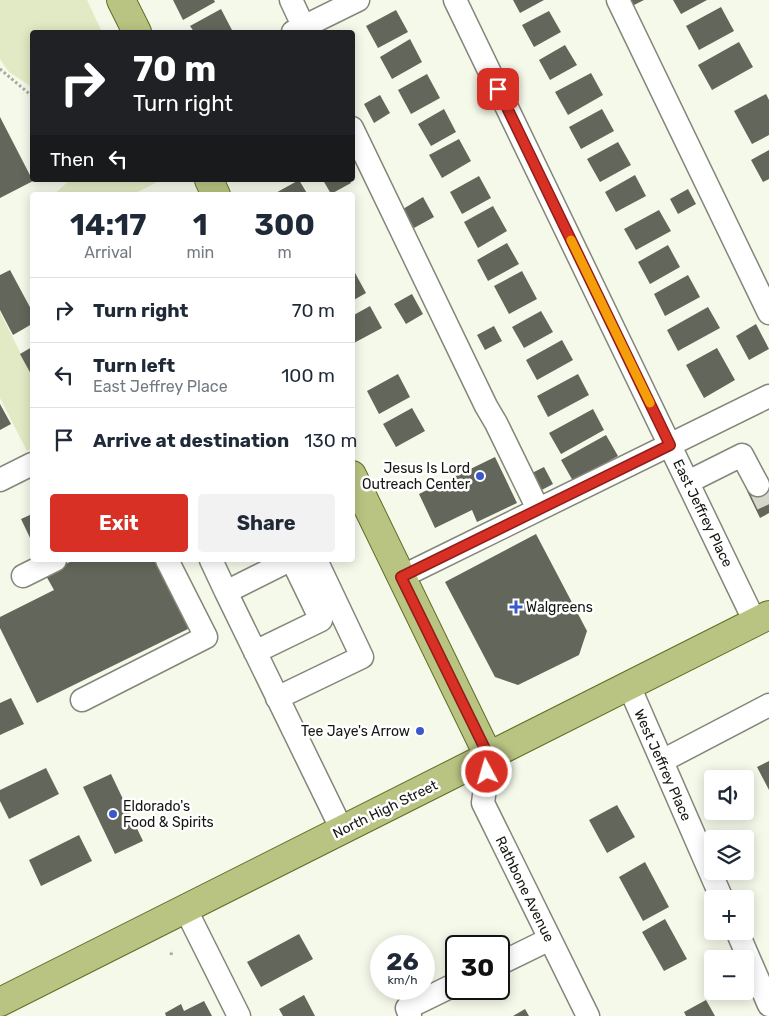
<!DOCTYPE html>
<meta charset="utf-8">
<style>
:root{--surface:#fff;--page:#f2f2f3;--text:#1f2937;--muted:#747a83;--line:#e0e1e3;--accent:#d93025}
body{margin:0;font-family:Rubik,sans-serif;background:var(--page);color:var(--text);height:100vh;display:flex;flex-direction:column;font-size:19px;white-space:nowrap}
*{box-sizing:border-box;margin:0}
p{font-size:16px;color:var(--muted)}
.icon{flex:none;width:28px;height:28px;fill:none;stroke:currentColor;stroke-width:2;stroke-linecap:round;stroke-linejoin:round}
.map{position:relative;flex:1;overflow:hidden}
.sheet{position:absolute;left:30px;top:192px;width:325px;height:370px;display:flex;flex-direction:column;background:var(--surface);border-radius:5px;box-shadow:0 2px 12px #0003}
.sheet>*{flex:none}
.banner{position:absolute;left:30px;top:30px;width:325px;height:152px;border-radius:5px;box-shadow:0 2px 12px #0003;background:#202124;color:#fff;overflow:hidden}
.buttons{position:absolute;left:704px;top:770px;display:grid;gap:10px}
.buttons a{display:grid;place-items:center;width:50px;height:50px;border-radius:5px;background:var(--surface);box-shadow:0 2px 12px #0003;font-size:25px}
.speed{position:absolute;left:370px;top:935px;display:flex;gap:10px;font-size:25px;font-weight:700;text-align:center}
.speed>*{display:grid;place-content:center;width:65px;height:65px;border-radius:50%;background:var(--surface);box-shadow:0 2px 12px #0003;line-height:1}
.speed small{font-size:12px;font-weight:400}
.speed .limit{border:2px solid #111;border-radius:8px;background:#fff;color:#111}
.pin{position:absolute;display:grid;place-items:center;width:42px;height:42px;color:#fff;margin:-21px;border-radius:10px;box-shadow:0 2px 8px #0006}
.me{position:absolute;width:55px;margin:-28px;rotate:354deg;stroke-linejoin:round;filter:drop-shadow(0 0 4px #0008)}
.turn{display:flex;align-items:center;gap:18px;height:105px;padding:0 20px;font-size:22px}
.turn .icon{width:65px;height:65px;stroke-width:2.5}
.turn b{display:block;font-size:35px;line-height:42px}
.then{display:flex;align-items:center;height:48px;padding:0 20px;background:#0003;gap:10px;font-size:19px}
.eta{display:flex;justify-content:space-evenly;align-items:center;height:85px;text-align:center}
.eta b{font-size:30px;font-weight:700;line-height:35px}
.action{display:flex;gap:10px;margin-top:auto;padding:10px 20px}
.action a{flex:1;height:58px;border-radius:5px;background:var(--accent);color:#fff;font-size:20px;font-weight:700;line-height:58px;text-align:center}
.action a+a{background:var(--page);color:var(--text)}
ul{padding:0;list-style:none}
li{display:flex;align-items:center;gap:15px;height:65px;padding:0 20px;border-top:1px solid var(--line)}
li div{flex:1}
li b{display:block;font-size:19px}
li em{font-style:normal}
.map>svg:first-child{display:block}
.green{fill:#e1eac4}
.building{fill:#63665a}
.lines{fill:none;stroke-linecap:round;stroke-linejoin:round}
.minor-tunnel{stroke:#d4d7ca;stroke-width:22;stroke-dasharray:22 11;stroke-linecap:butt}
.minor-casing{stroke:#838679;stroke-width:25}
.major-casing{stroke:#616d24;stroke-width:30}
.path{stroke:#a6a99e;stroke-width:3;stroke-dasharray:2.5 2.5;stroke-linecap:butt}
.minor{stroke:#fff;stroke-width:22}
.major{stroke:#b9c482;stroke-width:28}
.route-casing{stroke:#8d1f18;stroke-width:12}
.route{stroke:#d93025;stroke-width:9}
.slow{stroke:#f59e0b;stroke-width:9}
.poi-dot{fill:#3a58ca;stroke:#fff;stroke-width:2}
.labels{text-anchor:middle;stroke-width:5;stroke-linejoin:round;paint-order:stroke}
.poi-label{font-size:14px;fill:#161712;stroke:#fff;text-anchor:end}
.street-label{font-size:14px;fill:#161712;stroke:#fff}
</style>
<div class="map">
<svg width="769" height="1016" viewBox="0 0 769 1016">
<rect width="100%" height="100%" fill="#f5f9ea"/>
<path class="green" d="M0,0H87L102,32H32V87L9,72L0,59Z
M70,180H161L132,195H53Z
M0,312L32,376V448L27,451L0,398Z"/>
<path class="building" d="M173,0H214L215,2L183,20Z
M513,0H544L520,13Z
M629,0H644L632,6Z
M673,0H707L681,14Z
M721,7L734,31L699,50L686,26Z
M221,9L233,32H194L190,26Z
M396,10L408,32L378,48L366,26Z
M549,11L561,32L534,47L522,25Z
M410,39L422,62L392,79L380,57Z
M739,42L753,67L712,90L698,65Z
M565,45L577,65L550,80L539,60Z
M591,73L603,95L568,115L555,92Z
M427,74L440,98L411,114L398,90Z
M766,94L769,100V135L752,144L734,111Z
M380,95L390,113L374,123L364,104Z
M444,109L456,132L431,146L418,124Z
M602,109L614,131L581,149L569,127Z
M0,117L33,181L0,198Z
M459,139L471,161L442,178L429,155Z
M618,142L631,165L600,182L587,159Z
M769,150V179L763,182L751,160Z
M635,175L646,196L616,212L605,192Z
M479,176L491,198L462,214L450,192Z
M299,180L308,195H272Z
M323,180H349L351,183L331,194Z
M688,189L696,204L678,214L670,199Z
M423,197L434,217L414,228L403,209Z
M493,206L507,231L478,248L464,222Z
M659,210L671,231L636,250L624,229Z
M507,243L519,264L488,281L477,260Z
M668,245L680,267L650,284L638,262Z
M10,270L32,311V324L13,335L0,310V275Z
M354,271L366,293L352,301V272Z
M522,271L537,299L509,314L494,286Z
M688,275L700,297L665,316L654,294Z
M412,294L423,314L406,324L394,304Z
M370,306L382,328L352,344V316Z
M708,307L720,328L678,351L667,330Z
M541,311L553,332L524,348L512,327Z
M756,324L769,349L749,360L736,336Z
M494,326L502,341L485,350L477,335Z
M562,340L573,360L537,380L526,360Z
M32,347V376L20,354Z
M717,348L735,380L704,398L686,365Z
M398,374L410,397L379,414L367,391Z
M578,374L589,395L548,417L537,396Z
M0,404L11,424L0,430Z
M412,408L425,431L396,447L383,424Z
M593,409L604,430L561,454L549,433Z
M606,435L618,456L573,481L561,460Z
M495,457L517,503L477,522L472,510L435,528L419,494Z
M544,467L553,484L538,492L528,475Z
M769,480V513L760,518L747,491Z
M32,514V542L21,519Z
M536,534L587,631L579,655L518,685L495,677L445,582Z
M74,560H159L192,627L37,703L0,628V617L54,590L45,574Z
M11,698L24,724L0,735V703Z
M769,761V790L757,767Z
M46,768L59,794L9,819L0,801V790Z
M111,774L143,841L115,854L83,787Z
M617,805L635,837L607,853L589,820Z
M79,835L92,861L41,886L29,860Z
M645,862L669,907L643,921L619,877Z
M665,919L687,959L664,971L642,932Z
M299,934L313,959L261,987L247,962Z
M304,995L315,1016H283L279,1009Z
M706,1000L715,1016H686L684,1012Z
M204,1001L212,1016H166L165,1013L181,1004L184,1011Z
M525,1009L529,1016H513Z"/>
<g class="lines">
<path class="minor-tunnel" d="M758,485L769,508"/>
<defs>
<path id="minor" d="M291,0L306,32
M455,0L755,622
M618,0L769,313
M293,32L358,0
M352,128L486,406L496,423L538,509
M0,480L32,464
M688,482L742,455L758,485
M211,560L226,592
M290,560L226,592L342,830
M23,576L55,560
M401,577L769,396
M255,652L321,620L292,560
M629,686L722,899
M277,698L362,657L316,560
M82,700L206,637L167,560
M489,757L483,803L588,1016
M662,761L769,705
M185,908L239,1016
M737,931L769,1005
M499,964L550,939
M410,1016L407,1008L456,984"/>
<path id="major" d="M121,0L137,32
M209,180L216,195
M352,475L489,757
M0,1002L769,615"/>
</defs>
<use href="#minor" class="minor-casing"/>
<use href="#major" class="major-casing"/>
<path class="path" d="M0,69L32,96
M171,955L172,950"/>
<use href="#minor" class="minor"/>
<use href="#major" class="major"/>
</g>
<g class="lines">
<defs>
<path id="route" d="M487,772L489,757L401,577L670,445L498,89"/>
</defs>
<use href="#route" class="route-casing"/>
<use href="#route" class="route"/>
<path class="slow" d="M571,240L650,403"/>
</g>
<g class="poi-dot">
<circle cx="480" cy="476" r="5"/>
<path d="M513.5 599.5h5v5h5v5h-5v5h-5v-5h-5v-5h5z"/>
<circle cx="420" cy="731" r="5"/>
<circle cx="113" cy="814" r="5"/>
</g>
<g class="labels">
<g class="poi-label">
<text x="470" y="473">Jesus Is Lord<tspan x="470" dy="16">Outreach Center</tspan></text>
<text x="526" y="612" text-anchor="start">Walgreens</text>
<text x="410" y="736">Tee Jaye's Arrow</text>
<text x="123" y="811" text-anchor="start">Eldorado's<tspan x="123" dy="16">Food &amp; Spirits</tspan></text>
</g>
<g class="street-label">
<text transform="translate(703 513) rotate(64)" y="5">East Jeffrey Place</text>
<text transform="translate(663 765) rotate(66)" y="5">West Jeffrey Place</text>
<text transform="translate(385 809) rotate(-26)" y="5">North High Street</text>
<text transform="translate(525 889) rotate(64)" y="5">Rathbone Avenue</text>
</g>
</g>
</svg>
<div class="buttons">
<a><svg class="icon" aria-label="sound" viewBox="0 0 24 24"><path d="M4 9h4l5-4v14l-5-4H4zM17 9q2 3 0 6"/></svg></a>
<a><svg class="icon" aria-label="layers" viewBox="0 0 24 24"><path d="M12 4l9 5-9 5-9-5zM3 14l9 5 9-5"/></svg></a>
<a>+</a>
<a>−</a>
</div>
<div class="speed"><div>26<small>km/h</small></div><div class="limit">30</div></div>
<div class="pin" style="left:498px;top:89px;background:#d93025"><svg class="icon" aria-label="arrive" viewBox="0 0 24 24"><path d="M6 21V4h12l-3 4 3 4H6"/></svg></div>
<svg class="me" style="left:487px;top:772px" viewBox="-20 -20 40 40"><circle r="17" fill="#d93025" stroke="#fff" stroke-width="3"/><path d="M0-11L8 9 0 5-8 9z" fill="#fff"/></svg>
<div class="banner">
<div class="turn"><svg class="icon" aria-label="right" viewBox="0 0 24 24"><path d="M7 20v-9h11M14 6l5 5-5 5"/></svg><div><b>70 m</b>Turn right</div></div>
<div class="then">Then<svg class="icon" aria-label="left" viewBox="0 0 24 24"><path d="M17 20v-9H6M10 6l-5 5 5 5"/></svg></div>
</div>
<section class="sheet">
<div class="eta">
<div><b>14:17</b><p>Arrival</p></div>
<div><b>1</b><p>min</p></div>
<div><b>300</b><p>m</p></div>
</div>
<ul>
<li><svg class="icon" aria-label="right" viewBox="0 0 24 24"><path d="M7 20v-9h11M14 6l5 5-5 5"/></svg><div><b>Turn right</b></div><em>70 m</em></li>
<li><svg class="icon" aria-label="left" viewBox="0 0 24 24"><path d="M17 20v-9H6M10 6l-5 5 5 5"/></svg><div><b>Turn left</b><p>East Jeffrey Place</p></div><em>100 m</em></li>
<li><svg class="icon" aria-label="arrive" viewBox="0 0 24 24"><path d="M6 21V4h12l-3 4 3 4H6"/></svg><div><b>Arrive at destination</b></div><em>130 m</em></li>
</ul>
<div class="action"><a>Exit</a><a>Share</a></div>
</section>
</div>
